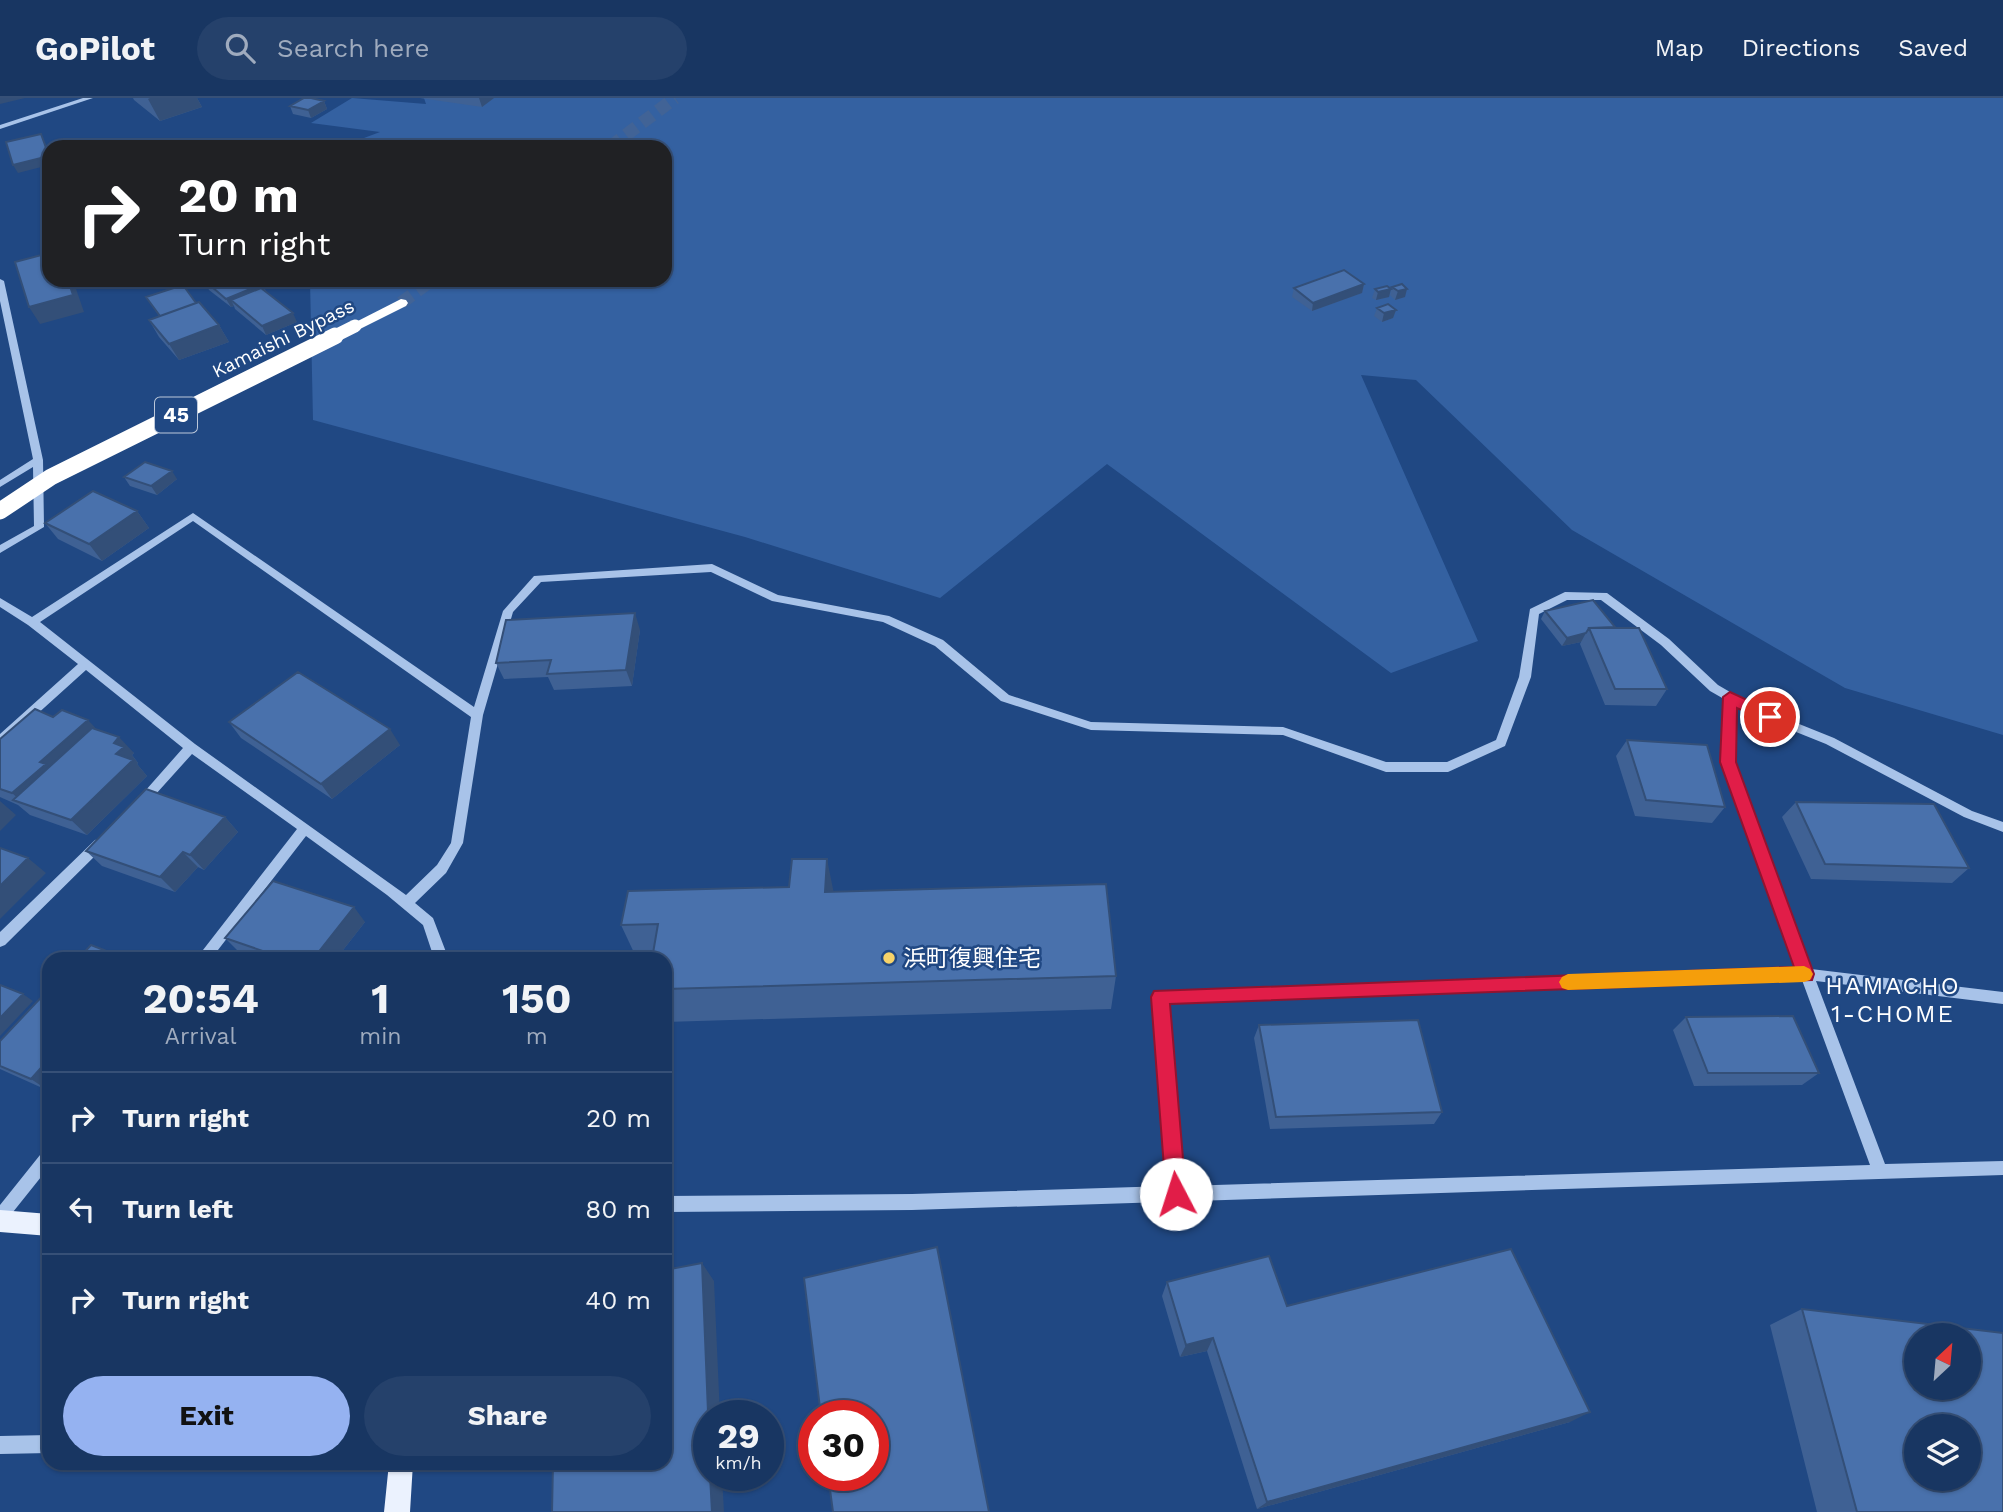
<!DOCTYPE html>
<meta charset="utf-8">
<style>
:root{--surface:#183662;--page:#25416b;--text:#f1f3f6;--muted:#9fabbe;--line:#365077;--accent:#95b2f1}
body{margin:0;font-family:"Work Sans","Noto Sans JP",sans-serif;background:var(--page);color:var(--text);height:100vh;display:flex;flex-direction:column;font-size:26px;white-space:nowrap}
*{box-sizing:border-box;margin:0}
p{font-size:23px;color:var(--muted)}
.icon{flex:none;width:38px;height:38px;fill:none;stroke:currentColor;stroke-width:2;stroke-linecap:round;stroke-linejoin:round}
.map{position:relative;flex:1;overflow:hidden}
.sheet{position:absolute;left:42px;top:854px;width:630px;height:518px;display:flex;flex-direction:column;background:var(--surface);border-radius:21px;box-shadow:0 2px 5px #0004,0 0 0 2px var(--line)}
.sheet>*{flex:none}
.banner{position:absolute;left:42px;top:42px;width:630px;height:147px;border-radius:21px;box-shadow:0 2px 5px #0004,0 0 0 2px var(--line);background:#202124;color:#fff;overflow:hidden}
.needle{width:46px;rotate:26deg}
.tools{position:absolute;left:1904px;top:1225px;display:grid;gap:14px}
.tools a{display:grid;place-items:center;width:77px;height:77px;border-radius:50%;background:var(--surface);box-shadow:0 2px 5px #0004,0 0 0 2px var(--line);font-size:35px}
.speed{position:absolute;left:693px;top:1302px;display:flex;gap:14px;font-size:35px;font-weight:700;text-align:center}
.speed>*{display:grid;place-content:center;width:91px;height:91px;border-radius:50%;background:var(--surface);box-shadow:0 2px 5px #0004,0 0 0 2px var(--line);line-height:1}
.speed small{font-size:18px;font-weight:400}
.speed .limit{border:10px solid #d22;background:#fff;color:#111}
.pin{position:absolute;display:grid;place-items:center;width:60px;height:60px;color:#fff;margin:-30px;border:4px solid #fff;border-radius:50%;box-shadow:0 2px 7px #0007}
.me{position:absolute;width:77px;margin:-38px;rotate:355deg;stroke-linejoin:round;filter:drop-shadow(0 0 5px #0008)}
.turn{display:flex;align-items:center;gap:24px;height:147px;padding:0 21px;font-size:32px}
.turn .icon{width:91px;height:91px;stroke-width:2.5}
.turn b{display:block;font-size:49px;line-height:60px}
.eta{display:flex;justify-content:space-evenly;align-items:center;height:119px;text-align:center}
.eta b{font-size:42px;font-weight:700;line-height:49px}
.cta{display:flex;gap:14px;margin-top:auto;padding:14px 21px}
.cta a{flex:1;height:80px;border-radius:42px;background:var(--accent);color:#111;font-size:28px;font-weight:700;line-height:80px;text-align:center}
.cta a+a{background:var(--page);color:var(--text)}
ul{padding:0;list-style:none}
li{display:flex;align-items:center;gap:21px;height:91px;padding:0 21px;border-top:2px solid var(--line)}
li div{flex:1}
li b{display:block;font-size:26px}
li em{font-style:normal}
header{display:flex;align-items:center;gap:42px;box-sizing:border-box;height:98px;padding:0 35px;background:var(--surface);border-bottom:2px solid var(--line)}
header strong{font-size:33px}
nav{display:flex;gap:38px;margin-inline-start:auto;font-size:24px}
.search{width:490px;height:63px;background:var(--page);display:flex;align-items:center;gap:18px;box-sizing:border-box;padding:0 24px;border-radius:38px;color:var(--muted);font-size:26px}
.map>svg:first-child{display:block}
.green{fill:#3461a1}
.lines{fill:none;stroke-linecap:round;stroke-linejoin:round}
.highway-tunnel{stroke:#416396;stroke-width:13;stroke-dasharray:13 7;stroke-linecap:butt}
.minor{fill:#a8c3e9;fill-rule:evenodd}
.major{fill:#ebf2fe;fill-rule:evenodd}
.highway{fill:#fff;fill-rule:evenodd}
.highway-bridge-far1{stroke:#fff;stroke-width:13}
.highway-bridge{stroke:#fff;stroke-width:17}
.wall{fill:#3f6194}
.shaded-wall{fill:#334f78}
.building{fill:#4971ac;stroke:#334f78;stroke-width:2;fill-rule:evenodd}
.route{fill:#e11d48;stroke:#92132f;stroke-width:2}
.slow{fill:#f59e0b}
.poi-dot{fill:#f6d269;stroke:#204883;stroke-width:2.5}
.labels{text-anchor:middle;stroke-width:5;stroke-linejoin:round;paint-order:stroke}
.far-street-label{font-size:19px;fill:#fff;stroke:#204883}
.shield{fill:#204883;stroke:#bcc8da;stroke-width:2}
.shield-label{font-size:21px;font-weight:bold;fill:#fff}
.poi-label{font-size:23px;fill:#fff;stroke:#204883;text-anchor:start}
.neighbourhood-label{font-size:24px;letter-spacing:2px;fill:#fff;stroke:#204883}
</style>
<header>
<strong>GoPilot</strong>
<div class="search"><svg class="icon" aria-label="search" viewBox="0 0 24 24"><circle cx="10" cy="10" r="6"/><path d="M15 15l6 6"/></svg>Search here</div>
<nav><a>Map</a><a>Directions</a><a>Saved</a></nav>
</header>
<div class="map">
<svg width="2003" height="1414" viewBox="0 0 2003 1414">
<rect width="100%" height="100%" fill="#204883"/>
<path class="green" d="M352,0L426,6L424,0H2003V637L1845,590L1572,432L1416,282L1361,277L1478,543L1391,575L1107,366L940,500L745,439L313,322L310,182H665V49H340L380,34L311,25Z"/>
<g class="lines">
<path class="highway-tunnel" d="M610,49L675,0
M401,205L432,182"/>
<path class="minor" d="M83,0H93L0,31V27Z
M0,181L4,183L43,362L44,429L0,455V447L34,428L33,369L0,389V382L33,361L0,203Z
M193,415L474,609L503,513L534,478L712,466L778,497L889,518L943,542L1009,597L1091,624L1283,629L1386,664H1447L1496,642L1519,579L1530,511L1565,494L1607,495L1669,541L1718,587L1754,608L1834,640L1972,713L2003,724V734L1964,719L1826,646L1746,614L1735,608L1734,664L1811,871L2003,894V906L1816,883L1885,1066L2003,1063V1077L912,1112L665,1114V1098L912,1096L1168,1088L1153,899L1155,895L1160,893L1798,870L1722,664L1724,601L1710,593L1661,547L1601,502H1567L1539,516L1531,579L1505,648L1448,674H1386L1283,637L1091,632L1001,603L935,548L883,524L772,503L711,474L541,484L513,514L483,617L463,745L446,775L415,805L433,820L446,854V861H432V854L423,827L387,797L306,738L211,861H196L297,731L192,656L146,707H138L136,704L138,701L183,650L86,572L4,646L0,648V636L78,566L28,527L0,509V500L32,519ZM193,423L471,619L451,745L437,767L406,797L195,646L40,524ZM1802,882L1870,1067L1183,1088L1167,905Z
M99,741L103,742L105,746L103,750L5,847L0,849V834L95,742Z
M49,1050V1069L5,1124L0,1127V1107L44,1052Z
M49,1337V1355L0,1356V1338Z"/>
<path class="major" d="M0,1112L49,1116V1138L0,1134Z
M389,1365H413L410,1414H384Z"/>
<path class="highway" d="M401,201L406,202L408,205L406,208L360,231H350L348,228Z"/>
<path class="highway-bridge-far1" d="M331,240L355,228"/>
<path class="highway-bridge" d="M0,413L51,379L335,238"/>
</g>
<path class="wall" d="M133,0H197L202,9L160,23L134,2Z
M420,0H494L482,9Z
M324,3L327,11L311,20L293,16L290,8Z
M189,182H256L262,186L266,193L297,224L266,237L235,211L234,208L231,209L209,192L205,184L192,187Z
M1364,186L1362,195L1312,213L1292,199L1294,190Z
M1392,189L1405,199L1395,202L1390,197Z
M1375,191H1391L1389,199L1376,202L1372,200Z
M146,199L196,205L219,227L229,244L179,262L159,239L149,222L159,218Z
M1377,210L1396,212L1393,220L1382,224L1374,218Z
M124,379L177,381L157,397L130,388Z
M137,413L149,430L102,463L58,441L45,425Z
M1545,513L1615,530L1667,591L1656,608L1605,607L1580,546L1581,544L1562,548L1541,521Z
M640,532L632,588L554,592L548,579L504,581L496,565Z
M53,619L97,632L134,655L132,657L138,665L137,666L147,678L87,737L30,717L18,707L0,699V641Z
M229,624L400,647L332,701L241,640Z
M1627,642L1725,709L1712,725L1635,718L1616,658Z
M1796,704L1969,770L1952,785L1811,781L1782,719Z
M225,719L238,734L204,772L198,769L175,794L102,768L86,753Z
M834,794L1116,878L1111,911L665,924V861H637L621,827Z
M365,824L336,861H258L240,855L225,840Z
M49,891V993L0,971V943Z
M1686,919L1819,975L1802,987L1694,988L1673,932Z
M1259,927L1442,1014L1434,1026L1270,1031L1254,940Z
M1167,1184L1287,1208L1570,1324L1257,1411L1207,1253L1180,1259L1162,1198Z
M1802,1211L2003,1414H1817L1770,1227Z"/>
<path class="shaded-wall" d="M0,0H25L0,6Z
M150,0H197L202,9L160,23L148,1Z
M479,0H494L482,9Z
M324,3L327,11L311,20L308,12Z
M41,36L49,53V58Z
M49,58V67L18,75L13,67Z
M68,182H73L84,214L40,226L29,209Z
M189,182H211L192,187Z
M262,186L266,195L231,202L234,208L231,209L226,201Z
M1364,186L1362,195L1312,213L1313,205Z
M1391,191L1389,199L1376,202L1378,194Z
M1407,191L1405,199L1395,202L1398,193Z
M1396,212L1393,220L1382,224L1384,215Z
M293,215L297,224L266,237L262,228Z
M219,227L229,244L179,262L169,246Z
M172,373L177,381L157,397L151,388Z
M137,413L149,430L102,463L89,446Z
M635,515L640,532L632,588L626,572Z
M1586,535L1581,544L1562,548L1567,540Z
M88,622L103,638L23,705L12,695L40,664Z
M390,631L400,647L332,701L321,686Z
M119,639L134,655L132,657L138,665L137,666L147,678L87,737L71,722L116,656L114,645Z
M0,703L16,717L0,733Z
M225,719L238,734L204,772L190,757Z
M183,754L198,769L175,794L160,779Z
M28,760L46,775L0,821V788Z
M827,761L834,796L825,794Z
M354,809L365,824L336,861H313Z
M23,896L33,903L0,938V920Z
M49,961V993L31,981Z
M702,1165L714,1183L720,1318H709V1339Z
M1213,1240L1207,1253L1180,1259L1186,1247Z
M1590,1314L1570,1324L1257,1411L1267,1404Z
M710,1377H722L724,1414H712Z"/>
<path class="building" d="M304,0H311L324,3L308,12L290,8Z
M41,36L49,58L13,67L6,44Z
M207,45L209,49H189Z
M49,155V182H68L73,197L29,209L15,164Z
M1344,172L1364,186L1313,205L1294,190Z
M208,182H256L262,186L226,201L205,183Z
M1402,186L1407,191L1398,193L1392,189Z
M183,187L196,205L160,218L146,199Z
M1387,188L1391,191L1378,194L1375,191Z
M261,190L293,215L262,228L231,202Z
M199,204L219,227L169,246L149,222Z
M1388,206L1396,212L1384,215L1377,210Z
M145,364L172,373L151,388L124,379Z
M93,393L137,413L89,446L45,425Z
M1593,502L1615,529L1589,530L1586,535L1567,540L1545,513Z
M635,515L626,572L547,576L551,562L496,565L506,522Z
M1589,530H1639L1667,591H1615Z
M298,574L390,631L321,686L229,624Z
M35,611L53,619L62,612L88,622L40,664L46,666L12,695L0,691V641Z
M92,630L119,639L114,645L124,649L116,656L133,662L71,722L13,702Z
M1627,642L1707,647L1725,709L1646,702Z
M146,691L225,719L190,757L183,754L160,779L86,753Z
M1796,704L1934,706L1969,770L1825,766Z
M0,750L28,760L0,788Z
M792,761H827L825,794L1106,786L1116,878L665,891V861H652L658,826L621,827L628,793L789,789Z
M273,783L354,809L313,861H286L225,840Z
M91,847L127,861H78Z
M0,887L23,896L0,920Z
M49,891V961L31,981L0,968V943Z
M1793,918L1819,975H1708L1686,919Z
M1418,922L1442,1014L1276,1019L1259,927Z
M937,1149L989,1414H833L828,1377H873V1318H821L804,1180Z
M1511,1151L1590,1314L1267,1404L1213,1240L1186,1247L1167,1184L1269,1158L1287,1208Z
M702,1165L709,1339V1377H710L712,1414H552L553,1365H665V1172Z
M1802,1211L2003,1235V1414H1857ZM1916,1237H1969V1290H1916ZM1916,1328H1969V1381H1916Z"/>
<path class="route" d="M1730,594L1775,615L1777,619L1770,625L1737,610L1736,664L1814,876L1812,882L1170,906L1186,1096L1183,1103L1176,1106L1169,1103L1166,1096L1151,899L1154,893L1794,869L1720,664L1723,599Z"/>
<path class="slow" d="M1804,868L1810,871L1813,876L1810,882L1804,884L1568,892L1562,890L1559,884L1562,879L1568,876Z"/>
<circle class="poi-dot" cx="889" cy="860" r="7"/>
<g class="labels">
<g class="far-street-label">
<text transform="translate(283 240) rotate(-26)" y="7">Kamaishi Bypass</text>
</g>
<rect class="shield" x="155" y="299.5" width="42" height="35" rx="5"/>
<g class="shield-label">
<text x="176" y="324">45</text>
</g>
<g class="poi-label">
<text x="903" y="868">浜町復興住宅</text>
</g>
<g class="neighbourhood-label">
<text x="1893" y="896">HAMACHO<tspan x="1893" dy="28">1-CHOME</tspan></text>
</g>
</g>
</svg>
<div class="tools">
<a><svg class="needle" viewBox="-14 -14 28 28"><path d="M0-13l5 13h-10z" fill="#e53935"/><path d="M0 13l5-13h-10z" fill="#9fabbe"/></svg></a>
<a><svg class="icon" aria-label="layers" viewBox="0 0 24 24"><path d="M12 4l9 5-9 5-9-5zM3 14l9 5 9-5"/></svg></a>
</div>
<div class="speed"><div>29<small>km/h</small></div><div class="limit">30</div></div>
<div class="pin" style="left:1770px;top:619px;background:#d93025"><svg class="icon" aria-label="arrive" viewBox="0 0 24 24"><path d="M6 21V4h12l-3 4 3 4H6"/></svg></div>
<svg class="me" style="left:1176px;top:1096px" viewBox="-20 -20 40 40"><circle r="19" fill="#fff"/><path d="M0-13L10 11 0 6-10 11z" fill="#e11d48"/></svg>
<div class="banner">
<div class="turn"><svg class="icon" aria-label="right" viewBox="0 0 24 24"><path d="M7 20v-9h11M14 6l5 5-5 5"/></svg><div><b>20 m</b>Turn right</div></div>
</div>
<section class="sheet">
<div class="eta">
<div><b>20:54</b><p>Arrival</p></div>
<div><b>1</b><p>min</p></div>
<div><b>150</b><p>m</p></div>
</div>
<ul>
<li><svg class="icon" aria-label="right" viewBox="0 0 24 24"><path d="M7 20v-9h11M14 6l5 5-5 5"/></svg><div><b>Turn right</b></div><em>20 m</em></li>
<li><svg class="icon" aria-label="left" viewBox="0 0 24 24"><path d="M17 20v-9H6M10 6l-5 5 5 5"/></svg><div><b>Turn left</b></div><em>80 m</em></li>
<li><svg class="icon" aria-label="right" viewBox="0 0 24 24"><path d="M7 20v-9h11M14 6l5 5-5 5"/></svg><div><b>Turn right</b></div><em>40 m</em></li>
</ul>
<div class="cta"><a>Exit</a><a>Share</a></div>
</section>
</div>
